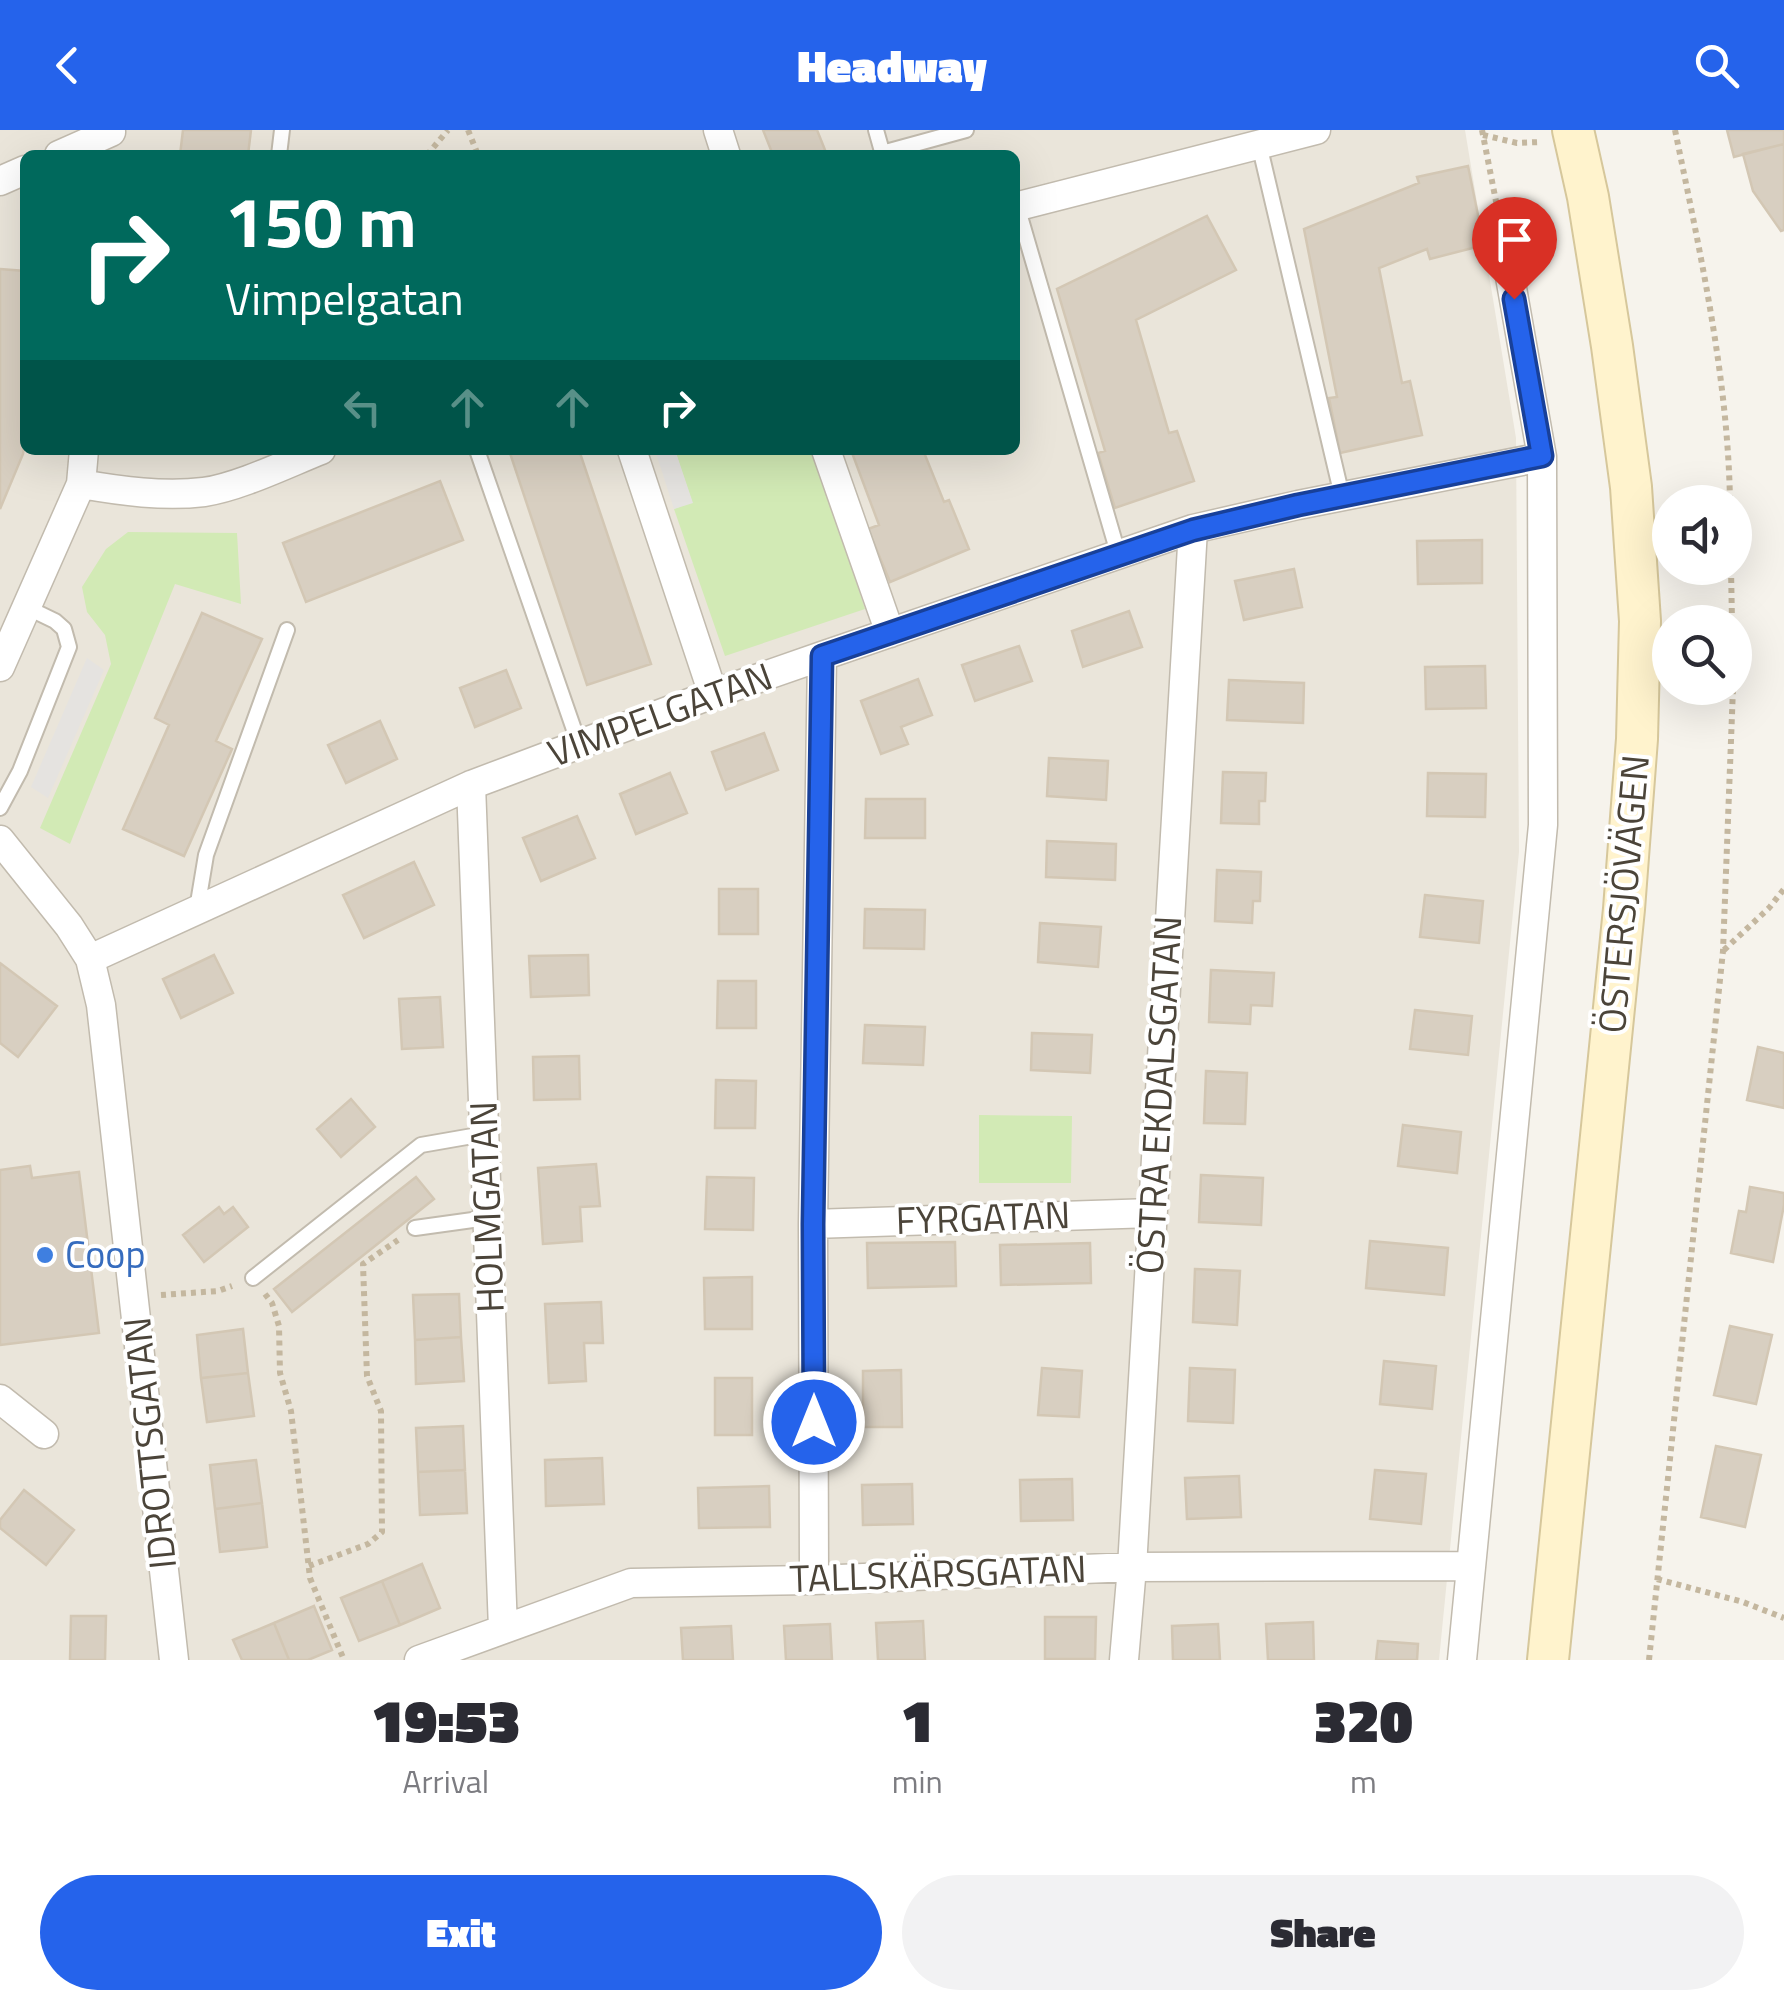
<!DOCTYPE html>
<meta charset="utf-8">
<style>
:root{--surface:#fff;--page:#f2f2f3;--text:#2b2b33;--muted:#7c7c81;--accent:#2563eb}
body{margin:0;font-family:"Titillium Web",sans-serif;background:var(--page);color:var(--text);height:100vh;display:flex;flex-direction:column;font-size:38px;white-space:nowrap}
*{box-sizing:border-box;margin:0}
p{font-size:32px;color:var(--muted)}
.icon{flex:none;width:55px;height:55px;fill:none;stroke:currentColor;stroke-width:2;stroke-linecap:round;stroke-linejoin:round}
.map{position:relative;height:1530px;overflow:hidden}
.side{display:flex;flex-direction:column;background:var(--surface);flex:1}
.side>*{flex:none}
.top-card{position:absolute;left:20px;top:20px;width:1000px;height:305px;border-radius:15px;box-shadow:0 10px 40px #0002;background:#00695c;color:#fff;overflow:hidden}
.tools{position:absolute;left:1652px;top:355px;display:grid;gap:20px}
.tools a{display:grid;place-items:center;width:100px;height:100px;border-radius:50%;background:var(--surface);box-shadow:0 10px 40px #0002;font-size:50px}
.pin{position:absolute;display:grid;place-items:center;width:85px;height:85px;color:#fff;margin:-102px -42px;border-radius:50% 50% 50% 0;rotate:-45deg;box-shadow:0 0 10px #0007}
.pin .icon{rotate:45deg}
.me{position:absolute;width:110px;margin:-55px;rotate:0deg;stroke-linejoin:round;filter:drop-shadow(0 0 8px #0008)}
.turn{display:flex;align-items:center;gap:35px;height:210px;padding:0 40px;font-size:45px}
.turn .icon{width:130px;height:130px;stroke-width:2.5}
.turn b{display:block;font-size:70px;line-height:85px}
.lanes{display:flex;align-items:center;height:95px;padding:0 40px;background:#0003;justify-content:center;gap:50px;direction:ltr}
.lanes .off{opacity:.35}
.eta{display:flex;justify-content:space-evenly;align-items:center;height:170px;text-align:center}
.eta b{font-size:60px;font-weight:800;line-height:70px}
.cta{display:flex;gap:20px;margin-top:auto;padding:20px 40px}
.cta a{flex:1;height:115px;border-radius:60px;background:var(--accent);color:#fff;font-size:40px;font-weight:800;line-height:115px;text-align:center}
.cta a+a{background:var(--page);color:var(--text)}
header{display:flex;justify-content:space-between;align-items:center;height:130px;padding:0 40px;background:var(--accent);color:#fff;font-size:45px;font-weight:800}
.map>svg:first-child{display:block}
.residential{fill:#eae5da;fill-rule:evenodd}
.green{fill:#d2eab5}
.parking{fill:#e5e3e0}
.building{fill:#d8cfc1;stroke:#d3c7b4;stroke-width:2.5}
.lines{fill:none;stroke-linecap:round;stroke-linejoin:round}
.lane-casing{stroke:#c2bbae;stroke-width:18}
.street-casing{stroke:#c2bbae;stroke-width:31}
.secondary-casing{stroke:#d6c79b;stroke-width:44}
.path{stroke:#c4b79f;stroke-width:6;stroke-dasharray:5 5;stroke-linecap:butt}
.lane{stroke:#fff;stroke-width:14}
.street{stroke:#fff;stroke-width:28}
.secondary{stroke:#fff3cd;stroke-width:40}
.route-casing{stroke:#184099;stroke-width:25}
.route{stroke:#2563eb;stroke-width:18}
.shop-dot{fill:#3f7fe0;stroke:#fff;stroke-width:4}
.labels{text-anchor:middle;stroke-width:8;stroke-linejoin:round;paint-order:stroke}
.street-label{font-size:38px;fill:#4b4439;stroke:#fff}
.shop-label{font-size:38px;fill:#366cbe;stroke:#fff;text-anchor:start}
</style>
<header><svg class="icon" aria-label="back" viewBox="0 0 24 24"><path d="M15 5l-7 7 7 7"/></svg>Headway<svg class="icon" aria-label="search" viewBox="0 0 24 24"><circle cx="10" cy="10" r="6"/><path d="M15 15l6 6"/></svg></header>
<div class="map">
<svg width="1784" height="1530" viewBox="0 0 1784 1530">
<rect width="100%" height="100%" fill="#f6f3ec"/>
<path class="residential" d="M0,0H1465L1516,308L1519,722L1439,1530H0ZM25,25H1015V320H25Z"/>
<path class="green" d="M675,320H813L865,479L725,526L674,379L692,372Z
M128,402L237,403L241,474L175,454L70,714L40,698L111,534L105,505L87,482L82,457L106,419Z
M979,985L1072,986L1071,1053H979Z"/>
<path class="parking" d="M655,320H675L693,373L674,379Z
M87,528L104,540L48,668L31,657Z"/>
<path class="building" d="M183,0H251L248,25H180Z
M763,0H817L827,25H773Z
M1727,0H1784V14L1734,27Z
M1784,14V100L1781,101L1753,61L1743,24Z
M1468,36L1484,115L1430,129L1427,119L1379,138L1402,253L1410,251L1422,305L1340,323L1329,268L1337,267L1304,99L1419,53L1417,47Z
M1207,86L1236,140L1136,190L1169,303L1177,301L1194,351L1115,378L1098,323L1105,321L1057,159Z
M0,139L25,141V311L23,324L0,379Z
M509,320H579L651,534L587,555Z
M851,320H923L944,372L949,370L969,419L890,452L868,399L879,395Z
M440,351L463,410L306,472L283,413Z
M1482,410V453L1418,454L1417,411Z
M1294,439L1302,477L1244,490L1235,451Z
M1129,481L1142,517L1083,537L1072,501Z
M202,483L262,509L216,611L232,619L184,726L123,699L169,595L155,588Z
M1019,516L1032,551L975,571L962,535Z
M1485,536L1486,578L1426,579L1425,537Z
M506,540L521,578L475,597L460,558Z
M918,549L932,585L901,597L908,614L881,624L861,571Z
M1229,550L1304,553L1303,593L1227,590Z
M380,591L397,629L346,653L328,615Z
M764,603L778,640L726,660L712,622Z
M1049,628L1108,631L1106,670L1047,666Z
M1223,642L1266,643L1265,671H1259V694L1221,693Z
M670,643L687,683L636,704L620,664Z
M1428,643L1486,644L1485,687L1427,686Z
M866,669H925V708H865Z
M577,686L595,728L541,751L523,708Z
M1047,711L1116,714L1115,750L1046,747Z
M414,732L434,775L364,808L343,765Z
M1217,740L1261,742L1260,771H1253L1252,793L1215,791Z
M719,759H758V804H719Z
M1425,765L1483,771L1479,813L1420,807Z
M865,779L925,780L924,819L864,818Z
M1040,793L1101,797L1098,837L1038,832Z
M214,825L233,863L181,888L163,849Z
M588,825L589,865L531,867L529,826Z
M0,833L57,876L18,927L0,913Z
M1211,840L1274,843L1272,876L1251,875L1250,894L1209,892Z
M718,851H756V898H717Z
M440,867L443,917L402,919L399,869Z
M1415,880L1472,886L1468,925L1410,919Z
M865,895L925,897L923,935L863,933Z
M1032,903L1092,905L1090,943L1031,940Z
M1758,917L1784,923V978L1747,970Z
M579,926L580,969L534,970L533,927Z
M1206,941L1247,943L1245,994L1204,993Z
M716,950L756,951L755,998H715Z
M351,969L375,997L341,1027L317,999Z
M1403,995L1461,1002L1457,1043L1398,1036Z
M596,1034L600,1076L580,1077L582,1111L543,1114L538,1038Z
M30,1036L32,1048L79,1042L99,1203L0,1215V1040Z
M1201,1045L1263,1048L1261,1095L1199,1092Z
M416,1047L434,1069L292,1182L274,1159Z
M707,1047L754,1048L753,1100L705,1099Z
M1750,1057L1784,1063V1075L1773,1132L1731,1123L1739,1081L1746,1082Z
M219,1077L224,1084L233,1077L248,1097L204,1132L183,1105Z
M1370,1111L1448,1118L1444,1165L1366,1158Z
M955,1112L956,1156L868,1158L867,1113Z
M1090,1113L1091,1153L1001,1155L1000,1115Z
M1195,1139L1240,1141L1237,1195L1193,1192Z
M752,1147V1199H705L704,1148Z
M459,1164L461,1207L415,1210L413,1165Z
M601,1172L603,1213H584L586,1251L549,1253L545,1174Z
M1730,1196L1772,1205L1756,1274L1714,1265Z
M243,1199L248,1243L201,1248L197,1205Z
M461,1207L464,1251L416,1254L415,1210Z
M1384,1231L1436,1236L1432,1279L1380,1274Z
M1042,1238L1082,1241L1079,1287L1038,1285Z
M1190,1238L1235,1240L1233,1293L1188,1291Z
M901,1240L902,1297H863V1241Z
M248,1243L254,1286L207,1292L201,1248Z
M715,1248H752V1305H715Z
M463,1296L465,1340L418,1342L416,1298Z
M1716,1316L1761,1325L1745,1397L1701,1387Z
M602,1328L604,1374L546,1376L545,1330Z
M256,1330L262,1373L215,1379L210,1335Z
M465,1340L467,1383L420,1385L418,1342Z
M1375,1340L1426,1344L1421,1394L1370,1389Z
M1239,1346L1241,1387L1187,1389L1185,1348Z
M1072,1349L1073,1390L1021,1391L1020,1350Z
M912,1354L913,1394L863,1395L862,1355Z
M769,1356L770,1397L699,1398L698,1358Z
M24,1360L74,1400L46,1435L0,1398V1390Z
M262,1373L267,1417L220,1422L215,1379Z
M422,1434L440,1478L400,1495L382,1451Z
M382,1451L400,1495L359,1511L341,1468Z
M314,1476L332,1520L308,1530H289L274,1493Z
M71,1486H106L105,1530H70Z
M1045,1487H1096L1095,1529H1045Z
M923,1491L925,1530H878L876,1493Z
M1313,1492L1314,1530H1268L1266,1494Z
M274,1493L289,1530H242L233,1510Z
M830,1494L832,1530H786L784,1496Z
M1218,1494L1220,1530H1173L1172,1496Z
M731,1496L733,1530H683L681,1498Z
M1378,1511L1418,1514L1417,1530H1376Z"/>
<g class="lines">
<defs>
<path id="lane" d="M876,0L883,25
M1259,14L1342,366
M882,23L966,0
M279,25L282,0
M1017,76L1118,423
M477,320L579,614
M0,678L20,641L69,517L64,499L55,491L26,477
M197,779L206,725L287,500
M415,1098L487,1088
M253,1148L421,1015L484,1004"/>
<path id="street" d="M718,0L726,25
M59,25L111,2
M0,51L25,40
M1015,77L1316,0
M632,320L713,564
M826,320L890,503
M81,354C121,361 164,367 204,362C239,357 288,333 321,320
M0,537L81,354L84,320
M471,655L503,1499
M0,710L69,796L90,829L101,875L174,1530
M90,829L471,655L713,564L822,526L1193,399L1298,375L1542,327
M813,1094L1152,1083
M0,1269L44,1304
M814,1450L813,1094L822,526
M419,1530L631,1453L814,1450L1132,1437L1471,1436
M1124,1530L1132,1437L1193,399
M1462,1530L1543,695L1542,327L1507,130"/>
<path id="secondary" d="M1548,1530L1624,779L1637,609L1640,491L1631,357L1612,216L1588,67L1573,0"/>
</defs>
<use href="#lane" class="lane-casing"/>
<use href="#street" class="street-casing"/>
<use href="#secondary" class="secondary-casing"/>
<path class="path" d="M468,0L478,25
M1482,0L1502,102
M1675,0C1700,122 1728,247 1730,372
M1483,5L1517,13L1540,12
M427,25L448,0
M1731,438L1732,492
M1724,820L1769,778L1784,759
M265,1164L272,1173L279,1196L280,1243L291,1281L310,1448L344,1530
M161,1165L218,1161L232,1156
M309,1436L368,1414L382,1402L381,1281L367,1246L363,1134L398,1110
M1657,1449L1743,1472L1784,1488
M1649,1530L1723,821L1733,558"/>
<use href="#lane" class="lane"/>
<use href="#street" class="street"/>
<use href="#secondary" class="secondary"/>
</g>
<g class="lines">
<defs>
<path id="route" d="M814,1292L813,1094L822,526L1193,400L1298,375L1542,326L1514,169"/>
</defs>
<use href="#route" class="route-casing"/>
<use href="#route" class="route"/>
</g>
<circle class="shop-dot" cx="45" cy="1125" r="10"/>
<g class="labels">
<g class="street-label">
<text transform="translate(660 585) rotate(-20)" y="13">VIMPELGATAN</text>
<text transform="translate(1624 764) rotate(-85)" y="13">ÖSTERSJÖVÄGEN</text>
<text transform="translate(1159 965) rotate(-87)" y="13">ÖSTRA EKDALSGATAN</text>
<text transform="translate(487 1077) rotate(-92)" y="13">HOLMGATAN</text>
<text transform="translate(983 1088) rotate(-2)" y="13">FYRGATAN</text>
<text transform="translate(150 1313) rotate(-96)" y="13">IDROTTSGATAN</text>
<text transform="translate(938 1444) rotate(-2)" y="13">TALLSKÄRSGATAN</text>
</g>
<g class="shop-label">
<text x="65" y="1138">Coop</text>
</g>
</g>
</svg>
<div class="tools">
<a><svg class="icon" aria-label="sound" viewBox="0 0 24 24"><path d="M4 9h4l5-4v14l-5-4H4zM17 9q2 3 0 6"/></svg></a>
<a><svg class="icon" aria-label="search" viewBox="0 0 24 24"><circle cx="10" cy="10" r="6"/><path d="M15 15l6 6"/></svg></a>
</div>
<div class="pin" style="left:1514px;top:169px;background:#d93025"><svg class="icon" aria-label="arrive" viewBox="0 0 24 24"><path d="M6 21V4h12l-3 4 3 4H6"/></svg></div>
<svg class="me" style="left:814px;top:1292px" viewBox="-20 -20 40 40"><circle r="17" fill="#2563eb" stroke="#fff" stroke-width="3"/><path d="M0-11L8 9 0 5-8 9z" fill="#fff"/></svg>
<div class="top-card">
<div class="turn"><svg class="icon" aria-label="right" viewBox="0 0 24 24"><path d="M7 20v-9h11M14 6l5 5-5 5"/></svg><div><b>150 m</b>Vimpelgatan</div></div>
<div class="lanes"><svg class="icon off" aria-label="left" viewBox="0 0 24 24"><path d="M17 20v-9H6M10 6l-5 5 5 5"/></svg><svg class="icon off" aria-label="ahead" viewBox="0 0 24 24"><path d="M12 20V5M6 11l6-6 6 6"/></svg><svg class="icon off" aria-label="ahead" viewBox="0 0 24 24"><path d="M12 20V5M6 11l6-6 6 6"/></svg><svg class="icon" aria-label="right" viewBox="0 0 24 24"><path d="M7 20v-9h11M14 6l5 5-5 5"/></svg></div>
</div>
</div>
<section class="side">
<div class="eta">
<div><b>19:53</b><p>Arrival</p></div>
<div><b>1</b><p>min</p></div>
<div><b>320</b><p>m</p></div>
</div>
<div class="cta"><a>Exit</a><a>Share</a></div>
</section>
